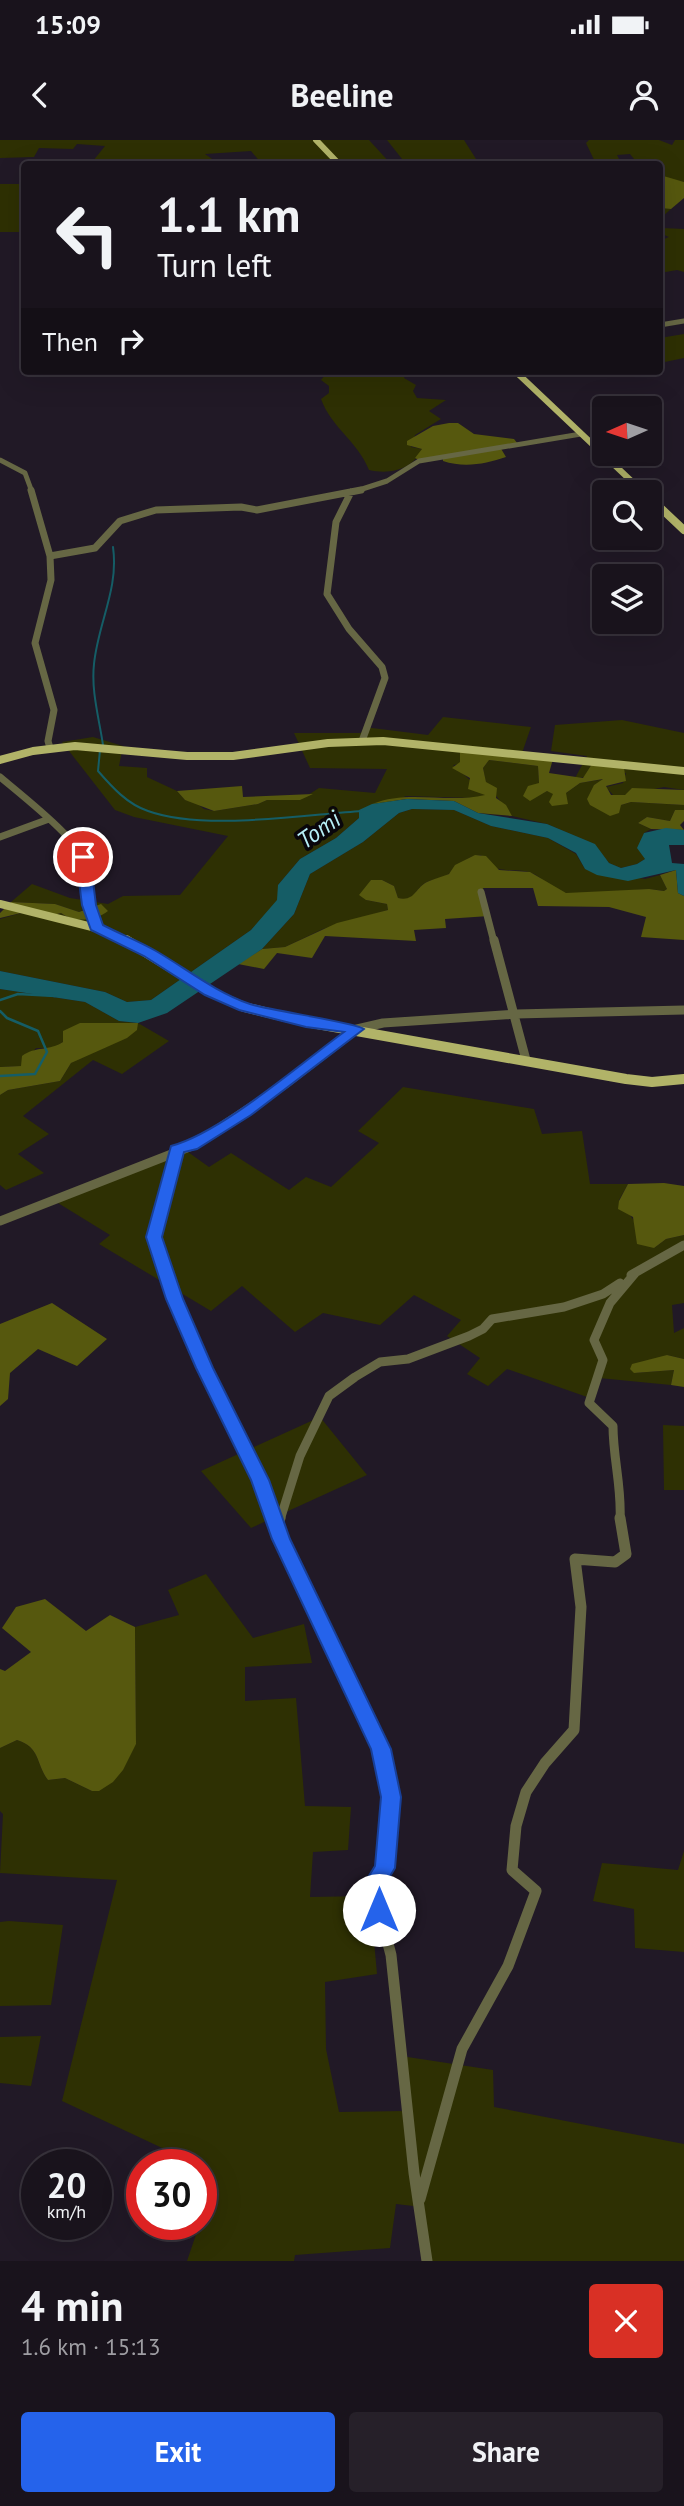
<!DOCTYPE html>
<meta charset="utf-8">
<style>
:root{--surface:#19131c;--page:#262029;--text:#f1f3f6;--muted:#9f9ea3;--line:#37323b;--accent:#2563eb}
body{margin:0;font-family:"PT Sans",sans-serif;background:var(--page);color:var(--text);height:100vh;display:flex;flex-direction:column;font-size:26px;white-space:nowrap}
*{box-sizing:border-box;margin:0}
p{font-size:23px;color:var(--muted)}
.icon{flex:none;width:38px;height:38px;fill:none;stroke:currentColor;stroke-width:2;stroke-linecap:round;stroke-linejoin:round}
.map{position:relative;height:2121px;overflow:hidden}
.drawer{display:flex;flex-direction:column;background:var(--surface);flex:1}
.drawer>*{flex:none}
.top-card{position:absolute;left:21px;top:21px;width:642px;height:214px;border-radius:7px;box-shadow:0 7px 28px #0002,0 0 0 2px var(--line);background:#19131c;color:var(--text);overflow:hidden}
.needle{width:46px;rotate:267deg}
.buttons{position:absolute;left:592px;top:256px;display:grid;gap:14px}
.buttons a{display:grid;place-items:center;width:70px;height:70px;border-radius:7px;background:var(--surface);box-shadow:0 7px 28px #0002,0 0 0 2px var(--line);font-size:35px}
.speed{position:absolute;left:21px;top:2009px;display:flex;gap:14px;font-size:35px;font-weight:700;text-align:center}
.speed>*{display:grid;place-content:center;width:91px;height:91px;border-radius:50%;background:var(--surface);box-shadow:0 7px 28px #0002,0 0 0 2px var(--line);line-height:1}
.speed small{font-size:18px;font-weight:400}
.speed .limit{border:10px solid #d22;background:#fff;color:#111}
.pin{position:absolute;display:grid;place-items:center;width:60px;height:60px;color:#fff;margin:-30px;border:4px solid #fff;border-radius:50%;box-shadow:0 2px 7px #0007}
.me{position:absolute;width:77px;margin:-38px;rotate:0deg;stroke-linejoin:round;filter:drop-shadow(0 0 5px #0008)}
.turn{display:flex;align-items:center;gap:24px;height:147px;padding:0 21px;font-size:32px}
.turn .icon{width:91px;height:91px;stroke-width:2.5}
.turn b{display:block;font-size:49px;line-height:60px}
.then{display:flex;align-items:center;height:66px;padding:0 21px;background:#0003;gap:14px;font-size:26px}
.round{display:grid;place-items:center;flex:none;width:74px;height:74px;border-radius:7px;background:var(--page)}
.head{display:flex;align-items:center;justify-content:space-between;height:119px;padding:0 21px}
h1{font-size:42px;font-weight:800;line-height:52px}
.button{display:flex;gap:14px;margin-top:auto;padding:14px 21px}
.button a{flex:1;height:80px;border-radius:7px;background:var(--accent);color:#fff;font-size:28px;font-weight:800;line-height:80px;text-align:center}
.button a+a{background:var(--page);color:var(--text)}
.status{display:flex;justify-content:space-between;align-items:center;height:49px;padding:0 35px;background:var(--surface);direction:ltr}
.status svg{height:19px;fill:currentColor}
header{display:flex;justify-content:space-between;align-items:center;height:91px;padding:0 21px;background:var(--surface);font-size:32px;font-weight:800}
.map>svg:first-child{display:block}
.green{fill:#2e3003}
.forest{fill:#56580e}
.water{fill:#155d66}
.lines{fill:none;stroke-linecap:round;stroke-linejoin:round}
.stream-far1{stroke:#155d66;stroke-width:2}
.stream{stroke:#155d66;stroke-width:2.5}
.minor-far3{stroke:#666744;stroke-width:5}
.minor-far2{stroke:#666744;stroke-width:7}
.minor-far1{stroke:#666744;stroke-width:9}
.minor{stroke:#666744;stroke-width:11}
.major-far2{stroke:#b1b368;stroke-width:6}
.major-far1{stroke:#b1b368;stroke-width:8}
.major{stroke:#b1b368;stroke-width:10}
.route{fill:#2563eb;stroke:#184099;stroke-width:2}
.labels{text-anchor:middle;stroke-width:7;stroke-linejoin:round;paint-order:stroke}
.water-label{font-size:24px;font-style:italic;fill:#b7eff7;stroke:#09060b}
</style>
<div class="status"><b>15:09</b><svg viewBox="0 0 49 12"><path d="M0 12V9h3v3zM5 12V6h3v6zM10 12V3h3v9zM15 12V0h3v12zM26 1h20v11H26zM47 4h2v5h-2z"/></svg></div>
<header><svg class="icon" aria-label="back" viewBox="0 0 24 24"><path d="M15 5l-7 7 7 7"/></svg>Beeline<svg class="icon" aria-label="person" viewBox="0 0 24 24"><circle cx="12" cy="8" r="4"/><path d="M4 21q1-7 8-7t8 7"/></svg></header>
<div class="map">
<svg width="684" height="2121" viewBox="0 0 684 2121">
<rect width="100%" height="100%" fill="#211926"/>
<path class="green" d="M0,0H369L391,24H262L251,11L205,14L215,21L236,19L237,24H59L62,19L93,21L105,6L77,4L73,9L39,8L34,17L0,18Z
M387,0H464L476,19L535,20L536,24H406Z
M589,0H659L672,5L675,0H684V42L661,38L660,24H638L630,14L617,15L620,21L596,24L586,3Z
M0,44H24V92H0Z
M660,68L671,69L662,77V88L684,89V132L677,130L660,133V120L664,115L662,100L669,97L660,93Z
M684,194V218L660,223V198Z
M339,231H407L404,238L416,245L413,251L417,258L446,260L429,271L441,279L415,295L411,307L422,309C413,329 391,335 369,330C358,302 331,287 321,259L329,253V246L321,240L325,235Z
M443,577L531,587L521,616L453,625L487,655L473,658L406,656L359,678L336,698L300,719L278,745V760L251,790L151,860L127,862L105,852L0,831V779L25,772L46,777L61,773L68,778H90L95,763L79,772L55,764L11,762L32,744L70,758L108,764L123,756L180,755L228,696L134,677L115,670L62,602L93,597L123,606L119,626L147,628V637L177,651L185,660L195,662L204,669L214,671L258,664L267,660H300L319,648L375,653L387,629L310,628L294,593H361L364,587L428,595Z
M622,580L684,593V650L664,647L615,657L606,647L623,643L626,633L575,638L587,616L551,611L555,585Z
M489,620L538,626L539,643L530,660L547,651L566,653L580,643L605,639L594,645L621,665L631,662L684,665V670H675L670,681L647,677L638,683L651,689L644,693L641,704L645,719L637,724L621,728L609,723L594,704L547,684L512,676L486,643L483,628Z
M412,669L454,670L491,686L548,698L576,714L585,729L645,739L660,735L667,749L664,751C632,745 598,759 566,753C550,751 540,732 524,731C499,728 501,735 481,715C465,715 460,728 447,735C441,739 431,739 425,743C414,750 415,763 398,758L394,746L382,740H371L366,760L387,764L388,770L323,789L285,807L262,809L294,774L310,734L363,702L399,673Z
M0,849L85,862L119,881L138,883L169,901L122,934L93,920L23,976L49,994L18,1014L44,1033L6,1050L0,1045V955L8,950L60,941L71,923L138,884L92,883L54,908H36L22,926L0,927Z
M403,947L534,969L542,994L582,991L590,1044H628L619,1060L654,1108L666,1099L684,1095V1163L672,1165L674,1193L684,1188V1219L667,1215L634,1233L674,1230L671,1245L599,1238L590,1258L507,1229L488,1246L467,1234L480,1218L447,1196L461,1180L414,1155L380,1185L323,1173L295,1192L242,1146L211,1171L99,1104L110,1095L58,1063L181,1007L209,1027L231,1013L289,1050L306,1037L331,1047L379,1003L358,991Z
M320,1277L367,1335L251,1388L201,1331Z
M663,1285L684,1286V1350H664Z
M206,1434L253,1498L304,1484L312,1523L245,1527V1561L296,1558L305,1666L351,1667L348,1710L313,1712L310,1757L370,1756L377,1834L325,1842L326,1909L339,1972L405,1971L401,1916L493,1930L494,1967L684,2004V2121H425L422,2067L396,2064L390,2108L295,2115L294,2121H187L205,2068L201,2066V2025H171L175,2014L62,1961L117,1740L0,1733L3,1674L0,1671V1608L17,1600C41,1608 35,1622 48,1640L65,1638L92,1651L136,1604L135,1487L179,1475L168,1450Z
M684,1711V1812L635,1808L634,1769L593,1761L602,1723L678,1730Z
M9,1781L63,1785L51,1865L0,1866V1782Z
M41,1896L31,1946L0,1943V1897Z"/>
<path class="forest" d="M660,35L684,42V58L671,69L660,68Z
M449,283H458L474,294L514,299L518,304L500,307L506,317C486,324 464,328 443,321V316L421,321L415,318L422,309L407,305V301L433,286Z
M460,610L553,619L549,633L583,638L592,624L624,628L626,641L606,646L611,655H625L632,648L684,650V665L631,662L621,665L619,673L610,676L590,665L587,659L594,645L603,639L580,643L566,653L568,664L552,666L549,662L553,654L547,651L530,661L523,656L528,646L539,643L538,626L489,620L483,628L486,642L497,648L496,658L506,665L512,676L478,673L454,661L407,659L372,664C409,649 447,664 485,655L468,649L470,638L452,628L460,622Z
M242,646L243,657L313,654L300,660H267L258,664L214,671L185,660L177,651Z
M675,670H684V681L680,685L684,690L651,689L638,683L647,677L670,681Z
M475,715L486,716L499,730L530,732L566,753L649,749L664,751L667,749L660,735L676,730L678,753L684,756V800L641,797L646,777L609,767L538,766L533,748H483L489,776L445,779L446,788L414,790L416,801L325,796L312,818L277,813L264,829L238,824L262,809L285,807L337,783L388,770L387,764L366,760L359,755L371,740H382L394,746L398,758C415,762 415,748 427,742C433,739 442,737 449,734L455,725Z
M11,762L55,764L79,772L101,764L108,771C95,781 74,783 61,773L46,777L25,772L0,778V773Z
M80,883H138L137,890L127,898L71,923L60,941L8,950L0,955V927L21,926L22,916C35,906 50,911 63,902V891Z
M664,1043L684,1046V1095L666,1099L654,1108L637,1104L633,1077L618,1069L619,1061L628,1044Z
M52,1163L107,1199L77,1226L38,1209L10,1233L8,1259L0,1266V1184Z
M667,1215L684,1219V1247L671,1245L674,1230L634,1233L630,1229L632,1224Z
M45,1459L86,1491L110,1475L135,1487L136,1604L123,1630L113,1642L99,1651H92L65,1638L48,1640C35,1622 41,1608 17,1600L0,1608V1529L5,1531L31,1512L2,1488L16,1467Z"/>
<path class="water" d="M407,659L454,661L478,673L547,684L595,704L609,723L621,728L637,724L645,719L637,708L644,693L666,688L684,690V705H669L672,723L684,724V756L678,753L676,730L628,741L597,735L585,729L576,713L548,698L491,686L454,670L412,669L399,673L363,702L310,734L294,774L262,809L167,873L138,883L119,881L85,862L0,849V831L105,852L127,862L151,860L251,790L277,760L278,745L300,719L336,698L359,678V670L372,664Z"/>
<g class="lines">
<path class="stream-far1" d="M103,605C99,578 91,551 94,524C98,483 119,449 113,407
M100,610L98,631C112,647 127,664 148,671C203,691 302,675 362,671"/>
<path class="stream" d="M0,860L18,854L55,856
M0,871L7,878L38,891L47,912L35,934L0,936"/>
<path class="minor-far3" d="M660,185L684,181
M0,320L25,333L32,352
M353,352L387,341L419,321L581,294"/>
<path class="minor-far2" d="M31,350L50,416L51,440L35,503L54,570L48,601L50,608
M351,352L336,382L327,454L349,489L382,527L385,538L362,601
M50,416L95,408L120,381L156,370L241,367L257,370L361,350
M0,637C19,653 75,697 83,718C89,732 90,768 96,788
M0,697L49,679
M481,752L494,802"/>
<path class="minor-far1" d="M494,800L526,920
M177,1009L154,1097L174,1159L204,1228L260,1340L274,1380
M0,1081L192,1006L287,943L357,889L383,883L516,874L684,870
M631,1135L684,1105
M280,1380L300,1316L329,1256L355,1237L380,1222L408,1219L469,1196L483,1189L492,1179L564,1167L603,1154L620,1143
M620,1380C622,1348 613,1318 613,1286L589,1263L603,1220L594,1200L610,1163L636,1132"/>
<path class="minor" d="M274,1378L381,1609L391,1657L385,1728L373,1747L391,1815L414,2033L427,2121
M277,1388L280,1378
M420,2059L462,1909L508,1826L536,1751L512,1730L516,1686L526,1652L545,1623L574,1590L581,1467L575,1419L615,1422L626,1414L620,1378"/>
<path class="major-far2" d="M316,0L339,24
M515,231L643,352"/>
<path class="major-far1" d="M641,350L643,352
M649,357L684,390
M0,620L33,611L75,606L187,616H233L328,603L383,601L684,631
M0,764L96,788L129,802"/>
<path class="major" d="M126,800L210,852L244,867L306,882L626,939L652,942L684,939"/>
</g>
<path class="route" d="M83,713L90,717L96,765L103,785C120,794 139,801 156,811C187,829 215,852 250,864C268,870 358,883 364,889L251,975L197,1009L184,1012L162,1097L183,1159L213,1228L269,1340L290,1399L391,1609L401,1657L395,1728L383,1748L389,1770L386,1776L379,1779L371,1776L362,1747L375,1726L381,1657L371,1609L272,1399L251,1340L196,1228L166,1159L146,1097L171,1006C221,993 300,924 344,892L306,887L239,870L205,855L144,816L91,790L82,765L76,717Z"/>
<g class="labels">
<g class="water-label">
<text transform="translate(319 690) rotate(-35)" y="8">Tomi</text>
</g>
</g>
</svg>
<div class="buttons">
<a><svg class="needle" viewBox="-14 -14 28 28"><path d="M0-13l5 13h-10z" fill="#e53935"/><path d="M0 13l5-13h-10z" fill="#9f9ea3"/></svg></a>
<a><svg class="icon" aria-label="search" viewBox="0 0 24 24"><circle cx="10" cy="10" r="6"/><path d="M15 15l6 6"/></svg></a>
<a><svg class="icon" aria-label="layers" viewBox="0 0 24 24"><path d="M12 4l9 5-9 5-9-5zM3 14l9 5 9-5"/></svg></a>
</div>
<div class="speed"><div>20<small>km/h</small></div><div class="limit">30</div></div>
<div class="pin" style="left:83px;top:717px;background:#d93025"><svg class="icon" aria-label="arrive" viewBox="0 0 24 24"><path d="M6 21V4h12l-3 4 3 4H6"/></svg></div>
<svg class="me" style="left:379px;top:1770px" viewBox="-20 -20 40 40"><circle r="19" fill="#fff"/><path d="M0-13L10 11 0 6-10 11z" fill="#2563eb"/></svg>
<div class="top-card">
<div class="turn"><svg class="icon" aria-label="left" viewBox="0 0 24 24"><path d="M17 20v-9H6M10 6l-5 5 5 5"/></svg><div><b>1.1 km</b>Turn left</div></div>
<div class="then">Then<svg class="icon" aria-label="right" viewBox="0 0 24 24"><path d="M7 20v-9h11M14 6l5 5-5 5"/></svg></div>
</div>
</div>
<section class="drawer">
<div class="head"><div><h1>4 min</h1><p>1.6 km · 15:13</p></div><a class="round" style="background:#d93025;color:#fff"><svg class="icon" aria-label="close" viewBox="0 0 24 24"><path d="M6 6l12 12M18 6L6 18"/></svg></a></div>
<div class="button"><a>Exit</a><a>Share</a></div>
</section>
